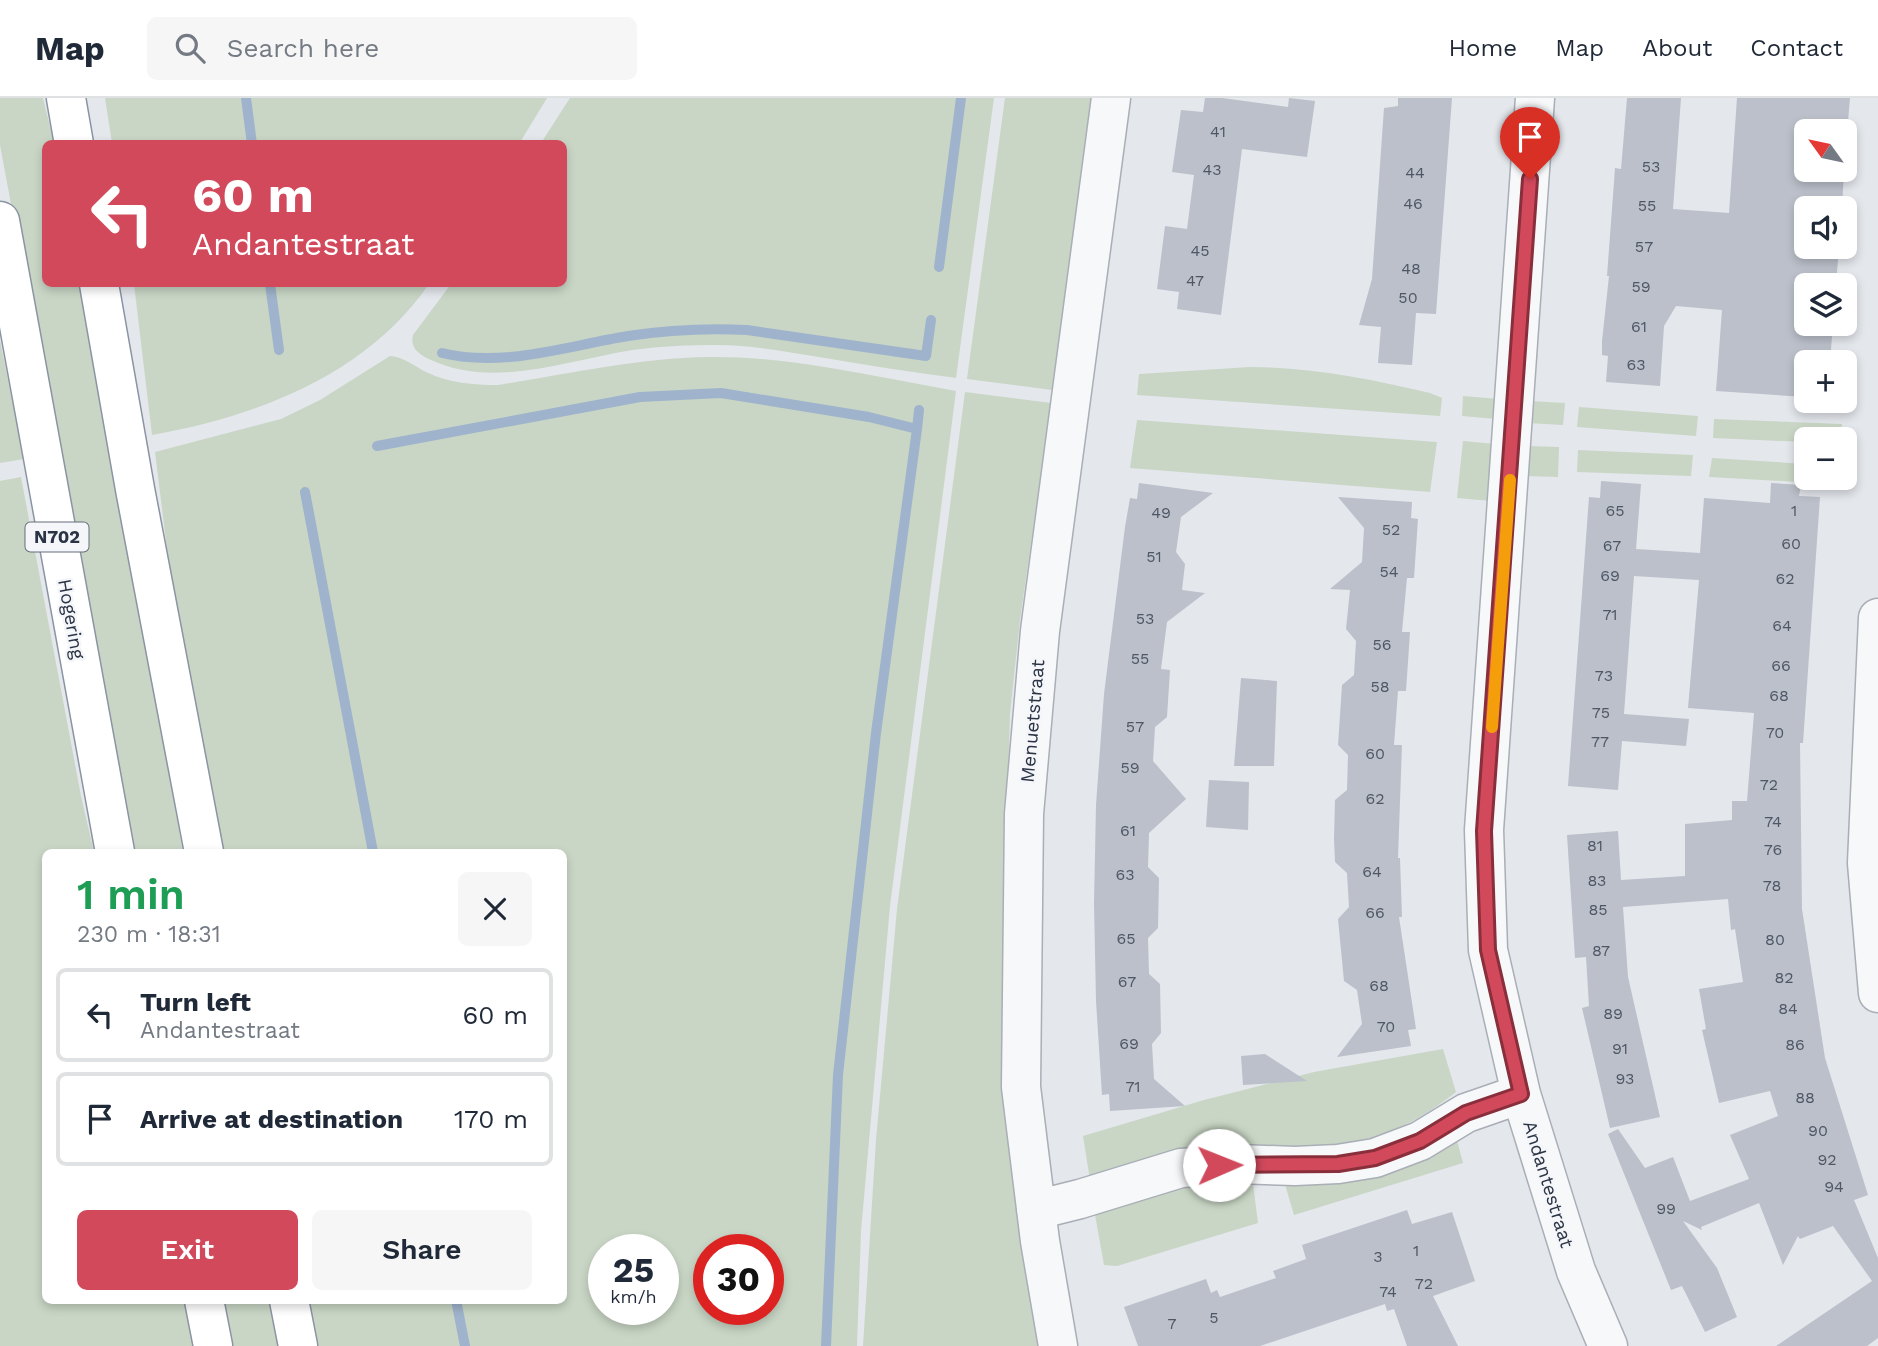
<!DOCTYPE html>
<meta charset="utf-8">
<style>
:root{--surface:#fff;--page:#f6f6f7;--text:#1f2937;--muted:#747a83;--line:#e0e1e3;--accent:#d1495b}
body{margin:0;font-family:"Work Sans",sans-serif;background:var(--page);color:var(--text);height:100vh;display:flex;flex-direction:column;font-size:26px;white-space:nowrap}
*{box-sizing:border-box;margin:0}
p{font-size:23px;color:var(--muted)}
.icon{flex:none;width:38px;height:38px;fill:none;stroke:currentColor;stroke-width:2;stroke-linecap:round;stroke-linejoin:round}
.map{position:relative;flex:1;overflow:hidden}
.side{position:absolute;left:42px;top:751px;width:525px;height:455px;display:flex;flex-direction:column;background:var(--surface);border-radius:10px;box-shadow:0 4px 10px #0003}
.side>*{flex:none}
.banner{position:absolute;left:42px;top:42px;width:525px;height:147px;border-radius:10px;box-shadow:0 4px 10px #0003;background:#d1495b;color:#fff;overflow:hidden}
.needle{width:46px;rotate:303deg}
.tools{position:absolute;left:1794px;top:21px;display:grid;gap:14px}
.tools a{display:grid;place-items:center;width:63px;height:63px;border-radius:10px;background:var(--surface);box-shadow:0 4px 10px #0003;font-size:35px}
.speed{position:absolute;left:588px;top:1136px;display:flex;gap:14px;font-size:35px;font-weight:700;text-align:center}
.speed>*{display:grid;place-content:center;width:91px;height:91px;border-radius:50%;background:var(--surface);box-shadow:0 4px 10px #0003;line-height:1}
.speed small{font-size:18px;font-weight:400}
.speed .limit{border:10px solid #d22;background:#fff;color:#111}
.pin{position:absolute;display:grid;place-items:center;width:60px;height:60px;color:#fff;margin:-72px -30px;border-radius:50% 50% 50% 0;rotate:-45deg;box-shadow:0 0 7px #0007}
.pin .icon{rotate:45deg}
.me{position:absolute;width:77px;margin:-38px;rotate:89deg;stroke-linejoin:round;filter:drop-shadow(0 0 5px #0008)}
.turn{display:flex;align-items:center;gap:24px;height:147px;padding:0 35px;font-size:32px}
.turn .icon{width:91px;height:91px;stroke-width:2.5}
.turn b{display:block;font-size:49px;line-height:60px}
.round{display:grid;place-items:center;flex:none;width:74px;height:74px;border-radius:10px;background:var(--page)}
.head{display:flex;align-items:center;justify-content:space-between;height:119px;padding:0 35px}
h1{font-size:42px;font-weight:600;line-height:52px;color:#1e9e55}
.cta{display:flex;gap:14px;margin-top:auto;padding:14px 35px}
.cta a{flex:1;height:80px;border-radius:10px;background:var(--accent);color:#fff;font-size:28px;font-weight:600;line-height:80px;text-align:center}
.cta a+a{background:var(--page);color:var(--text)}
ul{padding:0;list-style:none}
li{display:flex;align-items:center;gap:21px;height:94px;margin:0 14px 10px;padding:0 21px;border:4px solid var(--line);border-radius:10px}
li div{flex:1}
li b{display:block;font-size:26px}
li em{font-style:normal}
header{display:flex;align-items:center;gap:42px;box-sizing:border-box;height:98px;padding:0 35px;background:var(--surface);border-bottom:2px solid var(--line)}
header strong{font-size:33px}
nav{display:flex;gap:38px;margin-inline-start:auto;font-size:24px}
.search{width:490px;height:63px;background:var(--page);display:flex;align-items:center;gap:18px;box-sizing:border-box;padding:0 24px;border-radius:10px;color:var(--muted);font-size:26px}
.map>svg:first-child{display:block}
.green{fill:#c9d6c5;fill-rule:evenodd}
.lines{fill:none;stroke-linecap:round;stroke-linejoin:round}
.stream{stroke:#9fb4cc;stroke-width:10}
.building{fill:#bbc0ca}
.street-casing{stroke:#a9aeb7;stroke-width:41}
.highway-casing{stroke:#8b94a3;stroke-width:41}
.street{stroke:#f7f8fa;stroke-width:38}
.highway{stroke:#fff;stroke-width:38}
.route-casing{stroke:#882f3b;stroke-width:18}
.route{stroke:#d1495b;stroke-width:12}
.slow{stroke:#f59e0b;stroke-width:12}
.labels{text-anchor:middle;stroke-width:5;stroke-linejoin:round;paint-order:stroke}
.number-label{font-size:16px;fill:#4f5766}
.shield{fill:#f4f6f9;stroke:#676e7b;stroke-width:2}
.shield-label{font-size:18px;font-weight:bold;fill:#2b3445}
.street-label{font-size:19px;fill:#2b3445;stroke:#f4f6f9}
</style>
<header>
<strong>Map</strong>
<div class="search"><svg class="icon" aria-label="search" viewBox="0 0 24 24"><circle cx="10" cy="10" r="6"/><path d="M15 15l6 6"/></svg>Search here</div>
<nav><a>Home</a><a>Map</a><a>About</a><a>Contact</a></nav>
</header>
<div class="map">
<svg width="1878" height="1248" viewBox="0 0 1878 1248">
<rect width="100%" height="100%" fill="#e4e7ec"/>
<path class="green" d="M0,0H43L54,45L46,46V186H80L183,754H132L0,47Z
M105,0H547L519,46L112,45Z
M570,0H994L956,280C910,274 865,267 819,259C786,254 752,247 718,247C690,247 661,248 633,252C568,262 492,292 429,261C418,256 410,249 413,237L451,186H564V46L541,45Z
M1005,0H1092L1052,292L967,281Z
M134,186H429C366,277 258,318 152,337Z
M0,242L24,361L0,365Z
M390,258C404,259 414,268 426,274C449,285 473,287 498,287C568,276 638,260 709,259C791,258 875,279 956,293L890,808L861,1133L857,1248H316L308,1202H564V754H221L177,532L155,354L281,321L320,302ZM604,1152H663V1211H604ZM709,1152H768V1211H709Z
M1250,269C1311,269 1371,281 1430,295L1442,300L1440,318L1137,297L1139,276Z
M965,294L1051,305L1020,522L1010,616L1007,716L1042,1248H863L876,1042L897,811Z
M1463,298L1499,301L1497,321L1462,318Z
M1529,303L1565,305L1563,327L1528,325Z
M1579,309L1698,318L1696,338L1577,329Z
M1714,321L1842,326L1840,341H1806V344L1713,340Z
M1137,322L1437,344L1430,394L1130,370Z
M1463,343L1495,346L1491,403L1457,400Z
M1527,348L1559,349L1558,379L1525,378Z
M1578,352L1693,357L1691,378L1577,374Z
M1712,360L1806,366V380H1835L1834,386L1709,379Z
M21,379L81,698L94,754H46V1202H187L197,1248H0V383Z
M1443,951L1456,994C1409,1031 1364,1049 1304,1049C1272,1049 1247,1043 1214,1050C1172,1057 1131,1072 1090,1082L1083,1038L1204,1002L1314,974Z
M1455,1035L1463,1065L1294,1117L1284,1083Z
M1252,1078L1258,1125L1117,1168L1104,1167L1094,1111L1115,1097Z
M223,1202H273L282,1248H232Z"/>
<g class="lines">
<path class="stream" d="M246,0L252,46
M939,169L961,0
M270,186L279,252
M442,255C504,270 566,248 628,238C667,232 708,230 747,232L926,258L931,222
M917,331L919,312
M377,348L640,299L721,295L869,319L917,331L876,635L838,977L826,1248
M305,394L373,754
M456,1202L465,1248"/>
</g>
<path class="building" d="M1205,0H1222L1288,9L1289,0L1315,3L1307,59L1242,51L1221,217L1177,211L1179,194L1157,191L1165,128L1187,131L1194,77L1172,74L1181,12L1203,14Z
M1398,0H1452L1436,216L1416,215L1412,267L1378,265L1381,229L1359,227L1372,181L1384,10L1398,8Z
M1627,0H1681L1673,111L1729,115L1737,0H1850L1844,71V33H1806V72H1844L1842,110H1806V149H1839L1836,187H1806V226H1833L1830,264H1806V299L1716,293L1722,212L1676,208L1664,228L1660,288L1606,284L1608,258L1602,257V243L1609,178H1607L1614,84L1615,70L1621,71Z
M1601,383L1641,386L1636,451L1700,455L1704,400L1770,405L1771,385L1801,387L1799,398L1820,399L1803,645H1800L1802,811L1825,960L1868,1097L1854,1102L1878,1160V1240L1867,1248H1776L1872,1183L1833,1128L1800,1141L1798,1138L1783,1167L1759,1105L1701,1129L1702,1132L1683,1123L1717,1170L1737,1219L1705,1234L1682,1188L1671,1192L1608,1036L1618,1031L1645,1070L1673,1059L1690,1103L1749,1081L1730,1037L1778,1018L1770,993L1719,1005L1702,932L1706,931L1699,891L1743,884L1735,831L1731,832L1728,801L1623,809L1628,879L1660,1019L1610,1030L1582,910L1589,908L1586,859L1575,860L1567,737L1618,733L1621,782L1685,778V726L1732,722V703H1747L1754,615L1688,610L1699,482L1634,478L1624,616L1689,621L1686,648L1622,643L1618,692L1568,688L1589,399L1600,400Z
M1139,385L1213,395L1181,419L1176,454L1185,466L1182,492L1205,495L1167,524L1161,571L1170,572L1167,619L1155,629L1153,663L1186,701L1149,735L1148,769L1159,780L1158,830L1148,840L1149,876L1160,886L1161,935L1152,946L1154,981L1185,1008L1110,1013L1109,996L1102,997L1096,903L1094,805L1096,707L1104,596L1125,429L1130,400L1137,401Z
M1338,399L1412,404L1411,420L1418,421L1414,480H1407L1402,534H1410L1406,593H1398L1394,647H1402L1398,760H1400L1402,819H1399L1416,931L1408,932L1411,948L1337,959L1362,926L1357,892L1344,883L1338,821L1349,809L1347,775L1335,764L1334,741L1335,702L1347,692L1348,657L1338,647L1342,587L1354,577L1356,543L1346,531L1350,492L1330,491L1362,464L1364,430Z
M1241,580L1277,583L1274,668H1234Z
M1209,682L1249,684L1248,732L1206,729Z
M1265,956L1307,983L1243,987L1241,958Z
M1407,1112L1412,1126L1452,1114L1475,1183L1433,1198L1458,1248H1407L1394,1211L1387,1213L1385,1206L1260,1248H1138L1124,1209L1206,1181L1211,1195L1217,1192L1220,1199L1276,1180L1273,1173L1306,1161L1302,1147Z"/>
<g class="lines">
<defs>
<path id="street" d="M1535,0L1484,732L1488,852L1521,996L1576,1173L1608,1248
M1878,520L1867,765L1878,895
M1036,1112L1080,1101L1181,1070L1238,1066L1295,1068L1338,1066L1375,1060L1420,1043L1466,1015L1521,996
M1058,1248L1040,1143L1021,989L1024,716L1040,533L1111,0"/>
<path id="highway" d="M66,0L74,46
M0,123L115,754
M99,186L135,391L204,754
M204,1202L213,1248
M289,1202L298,1248"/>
</defs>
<use href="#street" class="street-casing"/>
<use href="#highway" class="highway-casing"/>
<use href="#street" class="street"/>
<use href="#highway" class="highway"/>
</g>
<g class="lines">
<defs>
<path id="route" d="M1219,1067L1338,1066L1375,1060L1420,1043L1466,1015L1521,996L1488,852L1484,733L1530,81"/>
</defs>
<use href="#route" class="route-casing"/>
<use href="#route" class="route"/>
<path class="slow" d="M1492,629L1510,382"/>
</g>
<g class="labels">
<g class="number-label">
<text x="1218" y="39">41</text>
<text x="1651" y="74">53</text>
<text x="1212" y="77">43</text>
<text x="1415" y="80">44</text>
<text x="1413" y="111">46</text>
<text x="1647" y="113">55</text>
<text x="1644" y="154">57</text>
<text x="1200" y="158">45</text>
<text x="1411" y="176">48</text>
<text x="1195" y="188">47</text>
<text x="1641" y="194">59</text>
<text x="1408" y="205">50</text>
<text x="1639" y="234">61</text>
<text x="1636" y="272">63</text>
<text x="1615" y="418">65</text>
<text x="1794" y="418">1</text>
<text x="1161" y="420">49</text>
<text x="1391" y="437">52</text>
<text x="1791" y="451">60</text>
<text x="1612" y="453">67</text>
<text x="1154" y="464">51</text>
<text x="1389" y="479">54</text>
<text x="1610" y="483">69</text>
<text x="1785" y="486">62</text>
<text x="1610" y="522">71</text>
<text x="1145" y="526">53</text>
<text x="1782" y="533">64</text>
<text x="1382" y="552">56</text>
<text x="1140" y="566">55</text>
<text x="1781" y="573">66</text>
<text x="1604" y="583">73</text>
<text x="1380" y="594">58</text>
<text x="1779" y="603">68</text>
<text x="1601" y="620">75</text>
<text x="1135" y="634">57</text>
<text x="1775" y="640">70</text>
<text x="1600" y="649">77</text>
<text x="1375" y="661">60</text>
<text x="1130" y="675">59</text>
<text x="1769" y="692">72</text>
<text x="1375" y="706">62</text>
<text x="1773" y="729">74</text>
<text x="1128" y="738">61</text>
<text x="1595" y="753">81</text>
<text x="1773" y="757">76</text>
<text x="1372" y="779">64</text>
<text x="1125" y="782">63</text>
<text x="1597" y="788">83</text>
<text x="1772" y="793">78</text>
<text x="1598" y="817">85</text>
<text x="1375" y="820">66</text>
<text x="1126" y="846">65</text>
<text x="1775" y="847">80</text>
<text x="1601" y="858">87</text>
<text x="1784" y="885">82</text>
<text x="1127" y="889">67</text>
<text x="1379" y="893">68</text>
<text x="1788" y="916">84</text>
<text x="1613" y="921">89</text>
<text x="1386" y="934">70</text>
<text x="1129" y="951">69</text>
<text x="1795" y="952">86</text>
<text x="1620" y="956">91</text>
<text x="1625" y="986">93</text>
<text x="1133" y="994">71</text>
<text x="1805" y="1005">88</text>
<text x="1818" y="1038">90</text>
<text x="1827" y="1067">92</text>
<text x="1834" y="1094">94</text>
<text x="1666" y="1116">99</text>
<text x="1416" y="1158">1</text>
<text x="1378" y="1164">3</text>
<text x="1424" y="1191">72</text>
<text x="1388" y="1199">74</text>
<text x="1214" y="1225">5</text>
<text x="1172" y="1231">7</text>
</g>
<rect class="shield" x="25.5" y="424.5" width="63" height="29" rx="5"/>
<g class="shield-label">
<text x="57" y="445">N702</text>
</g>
<g class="street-label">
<text transform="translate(72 521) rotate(80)" y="7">Hogering</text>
<text transform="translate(1032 623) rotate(-85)" y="7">Menuetstraat</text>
<text transform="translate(1549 1086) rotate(73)" y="7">Andantestraat</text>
</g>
</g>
</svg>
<div class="tools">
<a><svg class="needle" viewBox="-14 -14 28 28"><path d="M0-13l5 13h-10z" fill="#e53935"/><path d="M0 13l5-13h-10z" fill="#747a83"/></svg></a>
<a><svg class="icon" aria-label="sound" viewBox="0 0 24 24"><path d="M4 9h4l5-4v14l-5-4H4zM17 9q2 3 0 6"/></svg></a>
<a><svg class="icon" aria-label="layers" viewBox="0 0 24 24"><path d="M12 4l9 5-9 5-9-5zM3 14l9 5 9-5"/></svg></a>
<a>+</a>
<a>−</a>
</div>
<div class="speed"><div>25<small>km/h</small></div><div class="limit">30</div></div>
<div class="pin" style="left:1530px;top:81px;background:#d93025"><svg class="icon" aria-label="arrive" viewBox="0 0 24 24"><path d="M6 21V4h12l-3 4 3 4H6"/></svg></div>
<svg class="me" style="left:1219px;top:1067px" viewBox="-20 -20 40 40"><circle r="19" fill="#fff"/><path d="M0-13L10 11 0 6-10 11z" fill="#d1495b"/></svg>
<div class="banner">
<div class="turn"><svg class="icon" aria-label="left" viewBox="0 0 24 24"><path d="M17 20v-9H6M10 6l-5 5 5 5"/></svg><div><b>60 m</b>Andantestraat</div></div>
</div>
<section class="side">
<div class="head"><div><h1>1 min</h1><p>230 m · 18:31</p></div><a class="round"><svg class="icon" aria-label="close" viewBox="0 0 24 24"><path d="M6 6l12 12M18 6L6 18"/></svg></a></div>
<ul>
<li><svg class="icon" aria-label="left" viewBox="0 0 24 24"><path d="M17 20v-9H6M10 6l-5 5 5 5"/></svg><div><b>Turn left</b><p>Andantestraat</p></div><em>60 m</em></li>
<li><svg class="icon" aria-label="arrive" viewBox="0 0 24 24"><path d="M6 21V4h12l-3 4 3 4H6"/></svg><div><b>Arrive at destination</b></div><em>170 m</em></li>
</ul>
<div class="cta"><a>Exit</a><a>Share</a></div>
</section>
</div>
